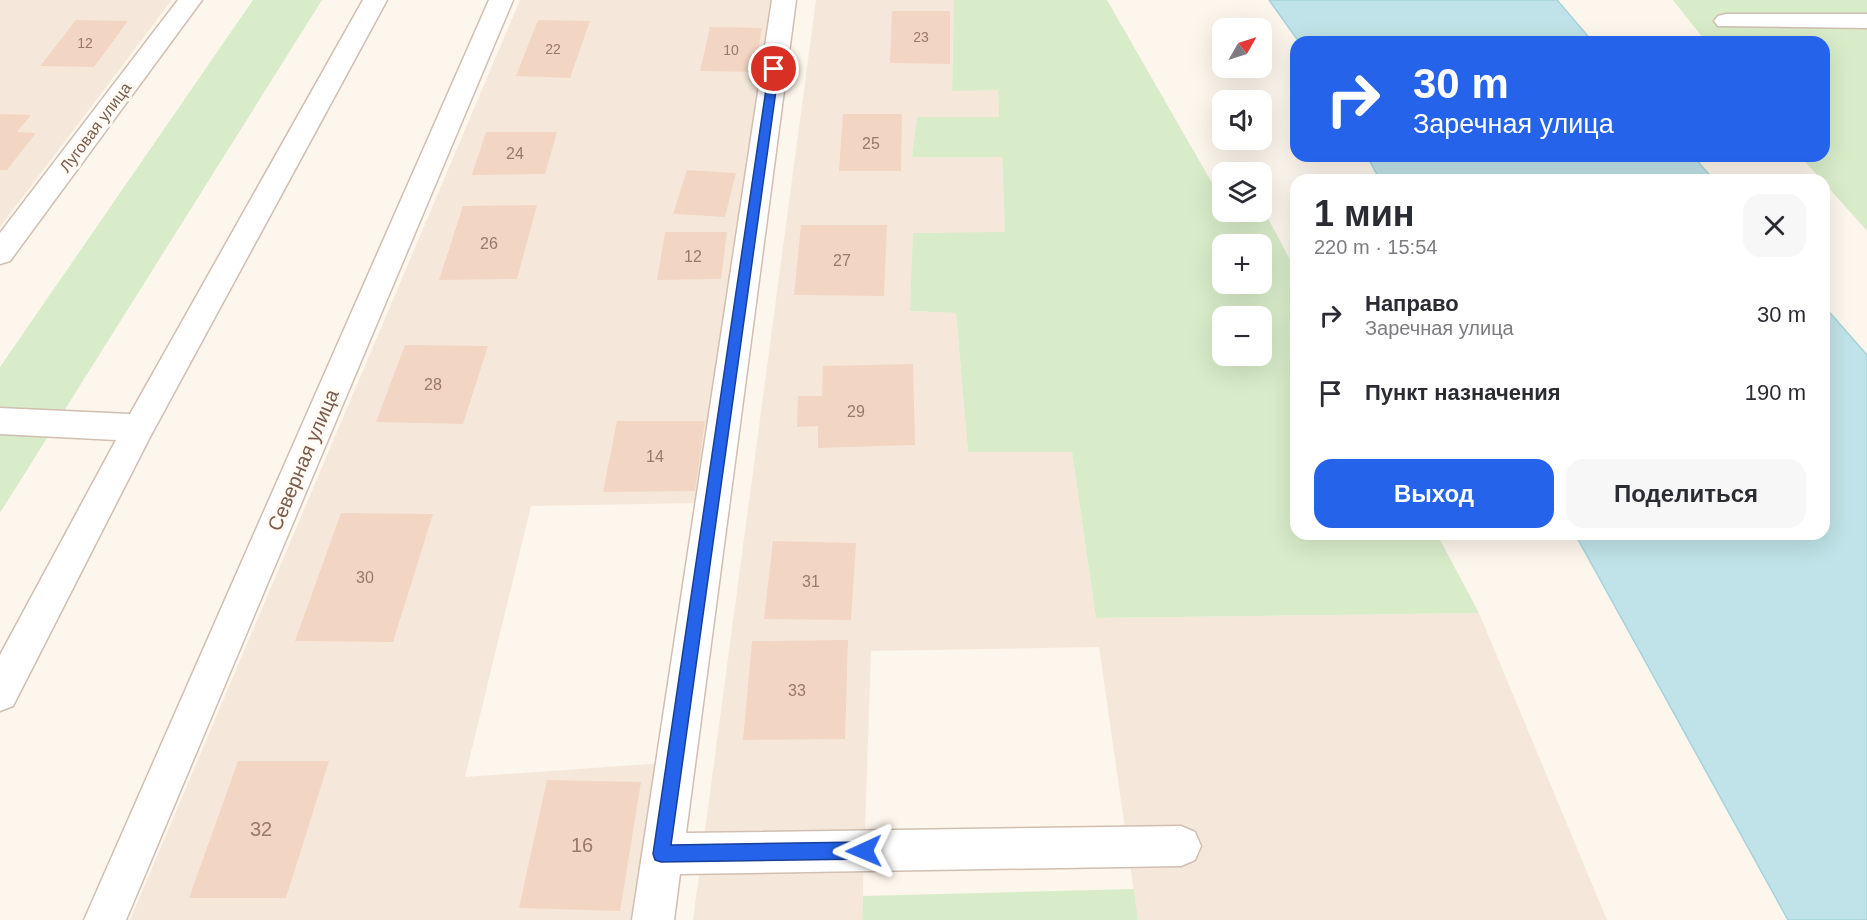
<!DOCTYPE html>
<html lang="ru">
<meta charset="utf-8">
<style>
:root{--surface:#fff;--page:#f7f7f7;--text:#2b2b33;--muted:#7c7c81;--accent:#2563eb}
body{margin:0;font-family:Helvetica,sans-serif;background:var(--page);color:var(--text);height:100vh;display:flex;flex-direction:column;font-size:22px;white-space:nowrap}
*{box-sizing:border-box;margin:0}
p{font-size:20px;color:var(--muted)}
.icon{flex:none;width:33px;height:33px;fill:none;stroke:currentColor;stroke-width:2;stroke-linecap:round;stroke-linejoin:round}
.map{position:relative;flex:1;overflow:hidden}
.panel{position:absolute;left:1290px;top:174px;width:540px;height:366px;display:flex;flex-direction:column;background:var(--surface);border-radius:18px;box-shadow:0 6px 24px #0002}
.panel>*{flex:none}
.banner{position:absolute;left:1290px;top:36px;width:540px;height:126px;border-radius:18px;box-shadow:0 6px 24px #0002;background:#2563eb;color:#fff;overflow:hidden}
.needle{width:39px;rotate:51deg}
.controls{position:absolute;left:1212px;top:18px;display:grid;gap:12px}
.controls a{display:grid;place-items:center;width:60px;height:60px;border-radius:12px;background:var(--surface);box-shadow:0 6px 24px #0002;font-size:30px}
.pin{position:absolute;display:grid;place-items:center;width:51px;height:51px;color:#fff;margin:-26px;border:3px solid #fff;border-radius:50%;box-shadow:0 2px 6px #0007}
.me{position:absolute;width:66px;margin:-33px;rotate:269deg;stroke-linejoin:round;filter:drop-shadow(0 0 4px #0008)}
.turn{display:flex;align-items:center;gap:21px;height:126px;padding:0 24px;font-size:27px}
.turn .icon{width:78px;height:78px;stroke-width:2.5}
.turn b{display:block;font-size:42px;line-height:51px}
.round{display:grid;place-items:center;flex:none;width:63px;height:63px;border-radius:18px;background:var(--page)}
.summary{display:flex;align-items:center;justify-content:space-between;height:102px;padding:0 24px}
h1{font-size:36px;font-weight:600;line-height:45px}
.cta{display:flex;gap:12px;margin-top:auto;padding:12px 24px}
.cta a{flex:1;height:69px;border-radius:18px;background:var(--accent);color:#fff;font-size:24px;font-weight:600;line-height:69px;text-align:center}
.cta a+a{background:var(--page);color:var(--text)}
ul{padding:0;list-style:none}
li{display:flex;align-items:center;gap:18px;height:78px;padding:0 24px}
li div{flex:1}
li b{display:block;font-size:22px}
li em{font-style:normal}
.map>svg:first-child{display:block}
.residential{fill:#f5e8da}
.green{fill:#d8ecc9;fill-rule:evenodd}
.water{fill:#bfe3e8;stroke:#a5d3da;stroke-width:1.5}
.building{fill:#f3d5c3}
.lines{fill:none;stroke-linecap:round;stroke-linejoin:round}
.minor-casing{stroke:#d1beb0;stroke-width:3}
.minor{fill:#fff;fill-rule:evenodd}
.route{fill:#2563eb;stroke:#184099;stroke-width:1.5}
.labels{text-anchor:middle;stroke-width:6;stroke-linejoin:round;paint-order:stroke}
.far-number-label{font-size:14px;fill:#987a6a}
.far-street-label{font-size:16px;fill:#7a5c4d;stroke:#fffaf3}
.number-label{font-size:16px;fill:#987a6a}
.street-label{font-size:20px;fill:#7a5c4d;stroke:#fffaf3}
.near-number-label{font-size:20px;fill:#987a6a}
</style>
<div class="map">
<svg width="1867" height="920" viewBox="0 0 1867 920">
<rect width="100%" height="100%" fill="#fdf6ec"/>
<path class="residential" d="M0,0H172L0,227Z
M520,0H778L700,503L531,506L465,777L664,763L640,920H130Z
M816,0H954L952,90H998L999,117H917L912,157H1002L1005,232L910,311L956,313L968,452H1072L1096,618L1479,613L1607,920H1138L1099,647L871,651L862,920H693Z"/>
<path class="green" d="M253,0H322L0,513V367Z
M954,0H1107L1212,183H1222V212H1262V207L1296,271V534H1437L1479,613L1096,618L1072,452H968L956,313L910,311L913,233L1005,232L1002,157H912L917,117H999L998,90L952,91ZM1222,244H1262V284H1222ZM1222,316H1262V356H1222Z
M1673,0H1867V231L1800,156H1824V42H1706Z
M1134,889L1138,920H862L863,896Z"/>
<path class="water" d="M1269,0H1557L1593,42H1299Z
M1367,156H1693L1714,180H1380Z
M1824,306L1867,355V920H1788L1575,534H1824Z"/>
<path class="building" d="M892,11H950V64L890,63Z
M76,20L128,21L94,67L40,66Z
M538,20L590,21L570,78L516,76Z
M710,27L762,28L754,72L700,71Z
M0,114L31,115L17,132L36,133L7,170H0Z
M843,114H902L901,171H839Z
M486,132H557L545,174L472,175Z
M687,170L736,173L725,217L673,214Z
M537,205L517,279L439,280L463,206Z
M801,225H887L884,296L794,295Z
M665,232H727L721,279L657,280Z
M405,345L488,346L463,424L376,422Z
M913,364L915,445L818,448V426L797,427L798,396H822L823,366Z
M617,421H705L695,491L603,492Z
M341,513L433,514L393,642L295,641Z
M773,541L856,543L851,620L764,619Z
M848,640L845,739L743,740L752,641Z
M238,761H329L286,898H189Z
M547,780L641,782L620,911L519,908Z"/>
<g class="lines">
<defs>
<path id="minor" d="M178,0H202L10,261L0,264V233Z
M363,0H387L150,437L13,706L0,711V655L116,440L0,434V408L130,414Z
M489,0H513L126,920H84Z
M772,0H796L686,833L1181,826L1195,832L1201,846L1195,860L1181,866L680,874L674,920H632Z
M1726,14H1867V28L1718,26L1714,21L1718,16Z"/>
</defs>
<use href="#minor" class="minor-casing"/>
<use href="#minor" class="minor"/>
</g>
<path class="route" d="M774,66L779,69L671,845L864,842L870,845L873,851L870,857L864,859L661,862L655,860L653,854L769,69Z"/>
<g class="labels">
<g class="far-number-label">
<text x="921" y="42">23</text>
<text x="85" y="48">12</text>
<text x="553" y="54">22</text>
<text x="731" y="55">10</text>
</g>
<g class="far-street-label">
<text transform="translate(95 127) rotate(-53)" y="6">Луговая улица</text>
</g>
<g class="number-label">
<text x="871" y="149">25</text>
<text x="515" y="159">24</text>
<text x="489" y="249">26</text>
<text x="693" y="262">12</text>
<text x="842" y="266">27</text>
<text x="433" y="390">28</text>
<text x="856" y="417">29</text>
<text x="655" y="462">14</text>
<text x="365" y="583">30</text>
<text x="811" y="587">31</text>
<text x="797" y="696">33</text>
</g>
<g class="street-label">
<text transform="translate(303 460) rotate(-67)" y="7">Северная улица</text>
</g>
<g class="near-number-label">
<text x="261" y="836">32</text>
<text x="582" y="852">16</text>
</g>
</g>
</svg>
<div class="controls">
<a><svg class="needle" viewBox="-14 -14 28 28"><path d="M0-13l5 13h-10z" fill="#e53935"/><path d="M0 13l5-13h-10z" fill="#7c7c81"/></svg></a>
<a><svg class="icon" aria-label="sound" viewBox="0 0 24 24"><path d="M4 9h4l5-4v14l-5-4H4zM17 9q2 3 0 6"/></svg></a>
<a><svg class="icon" aria-label="layers" viewBox="0 0 24 24"><path d="M12 4l9 5-9 5-9-5zM3 14l9 5 9-5"/></svg></a>
<a>+</a>
<a>−</a>
</div>
<div class="pin" style="left:774px;top:69px;background:#d93025"><svg class="icon" aria-label="arrive" viewBox="0 0 24 24"><path d="M6 21V4h12l-3 4 3 4H6"/></svg></div>
<svg class="me" style="left:864px;top:851px" viewBox="-20 -20 40 40"><path d="M0-17L14 15 0 8-14 15z" fill="#2563eb" stroke="#fff" stroke-width="4"/></svg>
<div class="banner">
<div class="turn"><svg class="icon" aria-label="right" viewBox="0 0 24 24"><path d="M7 20v-9h11M14 6l5 5-5 5"/></svg><div><b>30 m</b>Заречная улица</div></div>
</div>
<section class="panel">
<div class="summary"><div><h1>1 мин</h1><p>220 m · 15:54</p></div><a class="round"><svg class="icon" aria-label="close" viewBox="0 0 24 24"><path d="M6 6l12 12M18 6L6 18"/></svg></a></div>
<ul>
<li><svg class="icon" aria-label="right" viewBox="0 0 24 24"><path d="M7 20v-9h11M14 6l5 5-5 5"/></svg><div><b>Направо</b><p>Заречная улица</p></div><em>30 m</em></li>
<li><svg class="icon" aria-label="arrive" viewBox="0 0 24 24"><path d="M6 21V4h12l-3 4 3 4H6"/></svg><div><b>Пункт назначения</b></div><em>190 m</em></li>
</ul>
<div class="cta"><a>Выход</a><a>Поделиться</a></div>
</section>
</div>
